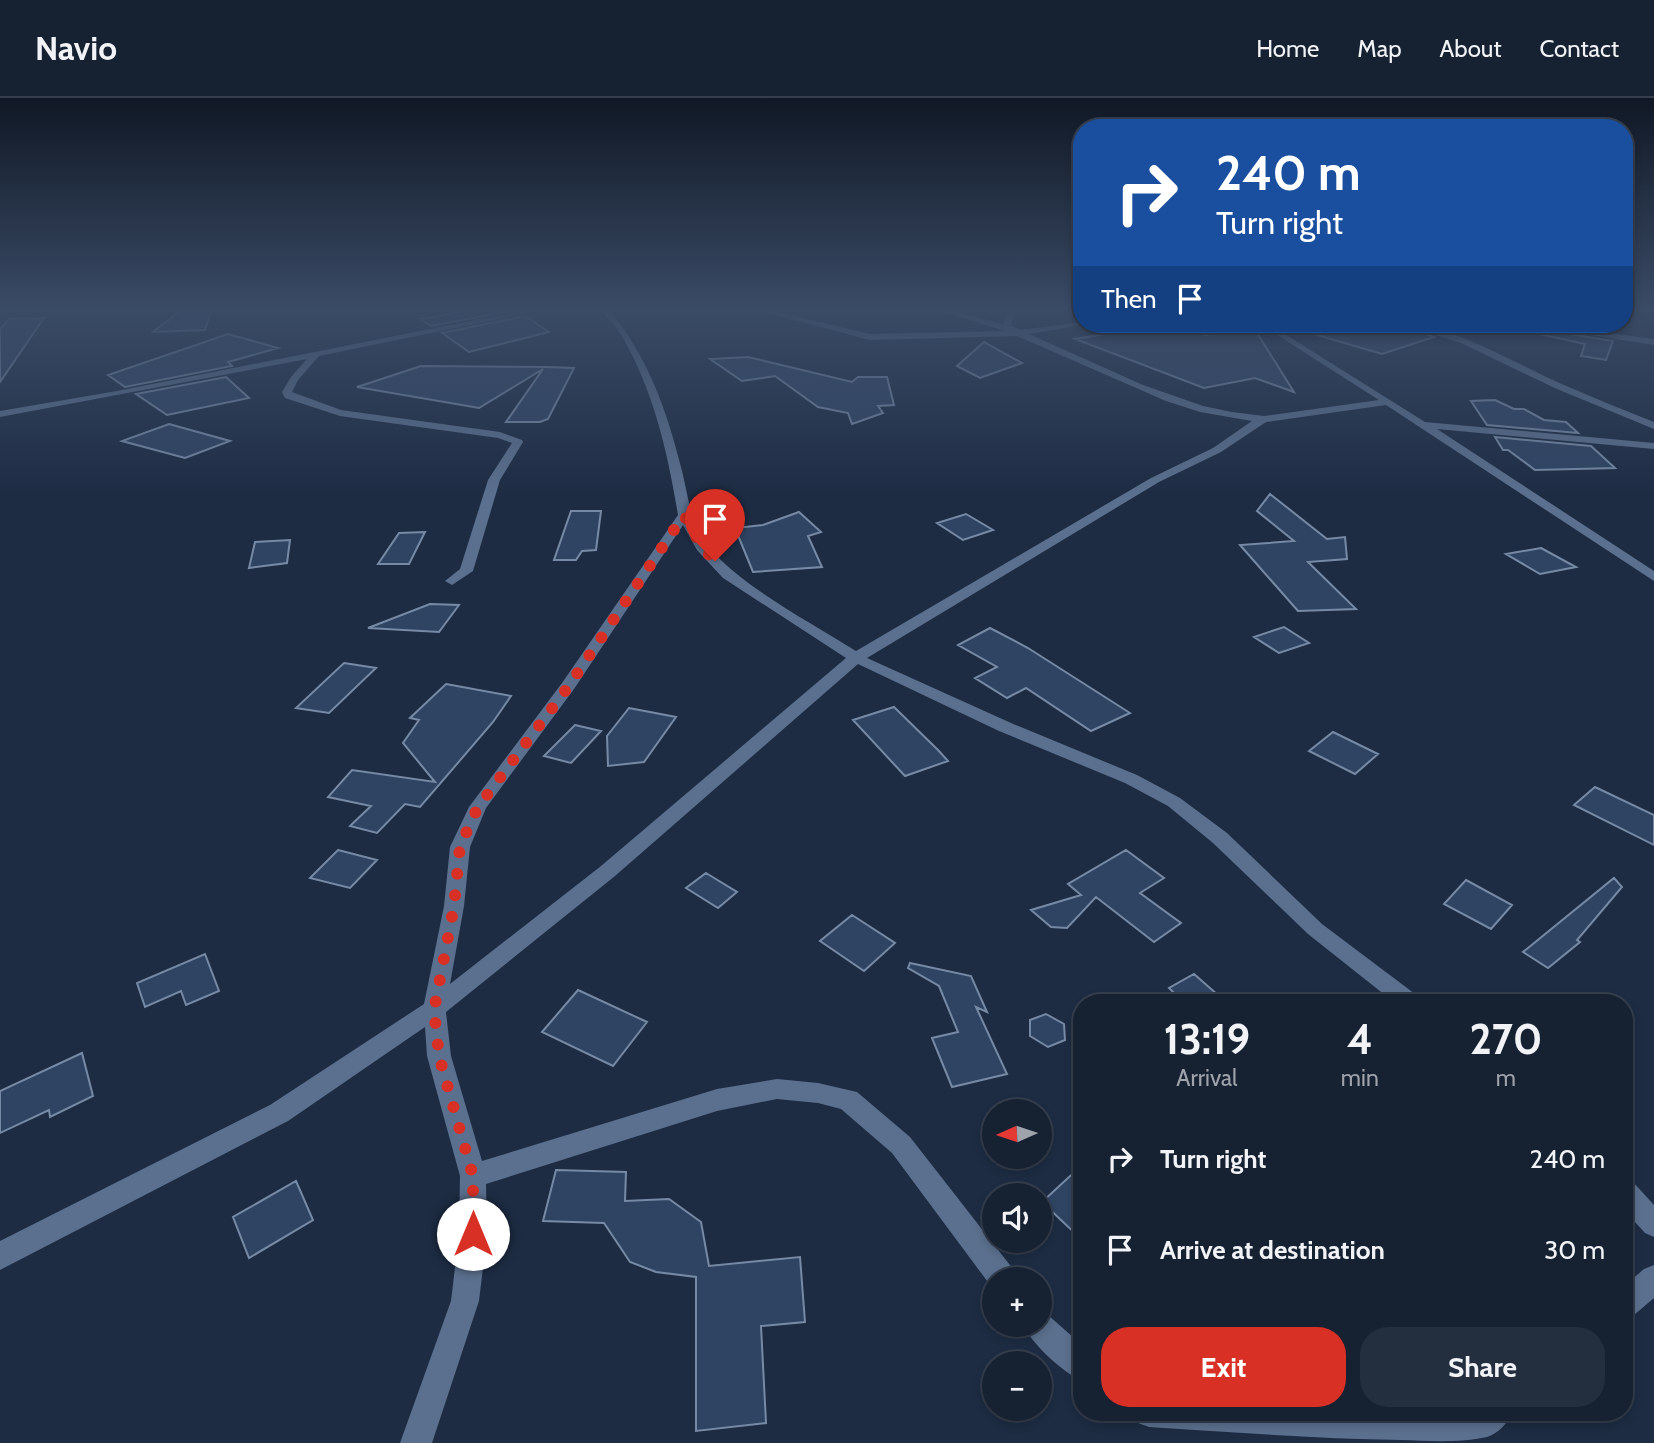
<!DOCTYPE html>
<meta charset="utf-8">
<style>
:root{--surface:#162132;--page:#232e3e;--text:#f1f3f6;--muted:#9ea3ac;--line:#353e4d;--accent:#d93025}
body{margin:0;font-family:Cabin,sans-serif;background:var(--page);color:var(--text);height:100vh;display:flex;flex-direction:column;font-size:26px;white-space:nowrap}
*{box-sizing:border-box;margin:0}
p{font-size:23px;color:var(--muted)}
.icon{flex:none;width:38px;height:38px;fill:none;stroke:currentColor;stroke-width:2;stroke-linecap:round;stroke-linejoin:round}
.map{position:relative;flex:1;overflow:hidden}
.panel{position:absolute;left:1073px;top:896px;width:560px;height:427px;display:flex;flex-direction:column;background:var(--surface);border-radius:28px;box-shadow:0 4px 10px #0003,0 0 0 2px var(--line)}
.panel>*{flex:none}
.banner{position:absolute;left:1073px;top:21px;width:560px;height:214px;border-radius:28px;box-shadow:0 4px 10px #0003,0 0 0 2px var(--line);background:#1a4fa0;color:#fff;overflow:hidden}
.needle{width:46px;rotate:267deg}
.buttons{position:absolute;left:982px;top:1001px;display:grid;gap:14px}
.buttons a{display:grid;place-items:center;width:70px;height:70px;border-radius:50%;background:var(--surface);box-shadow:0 4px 10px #0003,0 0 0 2px var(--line);font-size:35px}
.pin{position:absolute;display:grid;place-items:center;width:60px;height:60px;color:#fff;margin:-72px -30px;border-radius:50% 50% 50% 0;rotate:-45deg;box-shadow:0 0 7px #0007}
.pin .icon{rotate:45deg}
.me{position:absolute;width:77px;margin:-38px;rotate:0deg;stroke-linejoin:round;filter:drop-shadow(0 0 5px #0008)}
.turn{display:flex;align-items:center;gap:24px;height:147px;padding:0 28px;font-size:32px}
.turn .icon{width:91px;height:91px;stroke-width:2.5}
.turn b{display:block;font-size:49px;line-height:60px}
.then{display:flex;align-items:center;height:66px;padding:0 28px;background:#0003;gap:14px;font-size:26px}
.eta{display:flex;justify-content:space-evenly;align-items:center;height:119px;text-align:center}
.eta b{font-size:42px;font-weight:700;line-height:49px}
.cta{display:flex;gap:14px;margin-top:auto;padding:14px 28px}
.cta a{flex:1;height:80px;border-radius:28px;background:var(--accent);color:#fff;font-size:28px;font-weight:700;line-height:80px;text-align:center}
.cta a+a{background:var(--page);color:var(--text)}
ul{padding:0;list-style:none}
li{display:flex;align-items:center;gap:21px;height:91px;padding:0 28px}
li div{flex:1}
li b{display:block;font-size:26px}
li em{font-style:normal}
header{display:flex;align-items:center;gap:42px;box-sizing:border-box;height:98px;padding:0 35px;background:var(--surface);border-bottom:2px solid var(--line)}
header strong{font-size:33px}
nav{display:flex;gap:38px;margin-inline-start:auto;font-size:24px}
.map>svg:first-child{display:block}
.building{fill:#2f4463;stroke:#778aa5;stroke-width:2}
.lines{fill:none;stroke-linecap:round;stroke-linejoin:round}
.minor{fill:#5b708e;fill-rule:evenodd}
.route{stroke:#d93025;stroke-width:12;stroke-dasharray:0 21.6}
</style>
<header>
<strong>Navio</strong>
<nav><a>Home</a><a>Map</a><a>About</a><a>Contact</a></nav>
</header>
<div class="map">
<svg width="1654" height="1345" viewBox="0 0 1654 1345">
<rect width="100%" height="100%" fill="#1d2c43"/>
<path class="building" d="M184,210H212L205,232L153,234Z
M483,210L515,212L431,228L421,221Z
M525,218L549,234L469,254L442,235Z
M44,220L0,284V231L9,221Z
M1168,226L1205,237L1254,230L1294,294L1255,280L1204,290L1075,241Z
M1301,226H1396L1434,239L1382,256L1300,232Z
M1561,226H1619L1616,233Z
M1539,231L1613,243L1606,262L1581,258L1585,246L1539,236Z
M228,236L278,250L228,264L232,268L125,289L108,277Z
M984,244L1022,265L980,280L957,268Z
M748,259L852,284L858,279H887L894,307L878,308L883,315L852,326L848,315L818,309L775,278L742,283L710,261Z
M421,268L546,269L574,270L548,321L540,324H506L543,271L479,310L357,289Z
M226,279L249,300L167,317L136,296Z
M1495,302L1514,311H1524L1544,322L1566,324L1578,335L1487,327L1471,303Z
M169,326L230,343L185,360L122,343Z
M1495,339L1591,348L1615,370L1535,372L1508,352H1503Z
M1270,396L1327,441L1345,439L1347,461L1308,464L1356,511L1298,513L1240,447L1294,443L1257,413Z
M571,413H601L596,452L582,453L576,462H554Z
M799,414L821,434L808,438L822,469L753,474L735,430L763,427Z
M966,416L993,432L963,442L937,425Z
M425,434L409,466H378L399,435Z
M290,442L287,465L249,470L255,444Z
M1541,450L1576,469L1540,476L1506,456Z
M430,506L459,507L439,534L368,530Z
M1284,529L1309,545L1279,555L1254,539Z
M990,530L1028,550L1130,615L1091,633L1026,590L1007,600L975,580L997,569L958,547Z
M344,565L376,570L329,615L296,610Z
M446,586L511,598L493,624L420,709L405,706L377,735L350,728L371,708L328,699L352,672L435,684L403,645L419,622L410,620Z
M894,609L938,652L948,663L905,678L853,622Z
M629,610L676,619L644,664L608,668L607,638Z
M575,627L601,633L571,665L544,658Z
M1333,634L1378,656L1355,676L1309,653Z
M1595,689L1654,717V747L1574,707Z
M338,752L377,762L350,790L310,780Z
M1126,752L1164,780L1140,795L1181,825L1154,844L1096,799L1067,830L1051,829L1031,812L1081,797L1068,786Z
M706,775L737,794L718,810L686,790Z
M1614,780L1622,789L1577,842L1580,844L1548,870L1523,854Z
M1466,782L1512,807L1491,831L1444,806Z
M852,817L895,845L864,873L820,843Z
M205,856L219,893L186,907L181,893L145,909L137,885Z
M910,865L971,878L987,914L976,909L1007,976L952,989L932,940L958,934L939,888L908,870Z
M1194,876L1227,905H1184L1169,890Z
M578,892L647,924L613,968L542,934Z
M1046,916L1064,926L1065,942L1048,949L1030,938V922Z
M82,955L93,998L50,1019L49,1012L0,1035V993Z
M1082,1067V1142L1042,1104Z
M556,1072L626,1074L625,1103L669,1101L701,1124L709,1168L800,1159L805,1224L761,1228L766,1325L696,1333V1179L656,1174L630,1164L604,1125L543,1123Z
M296,1083L313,1122L249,1160L233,1119Z"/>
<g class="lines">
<path class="minor" d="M537,210H552L319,258L298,282L292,294L341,312L500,334L522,342L523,344L500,382L473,473L452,487L445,483L460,471L488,382L512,345L498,340L340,318L285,300L282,294L291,279L307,261L0,319V313L117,293Z
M599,210H607C648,257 667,313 682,373C689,401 690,425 708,448C740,488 812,525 856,553L1151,380L1213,350L1252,323L1200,314L1166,303L1017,238L870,242L748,210H761L870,236L1006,233L930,210H943L1003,226L1009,210H1017L1011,227L1020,232L1082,224L1088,226L1029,236L1143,287L1203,308L1232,314L1264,318L1379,302L1260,226H1269L1425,324L1654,345V351L1437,331L1654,473V483L1386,307L1266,324L1221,354L1159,384L867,560L1011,625L1137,677L1180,700L1227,735L1322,826L1419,899L1422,905H1395L1308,836L1213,745L1168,708L1125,685L999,633L858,566L615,778L446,914L451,958L482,1063L717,991L777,981L818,985L857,994L910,1039L1013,1171L1017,1181H994L993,1191L892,1055L841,1011L818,1005L777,1001L717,1013L486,1086L487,1136L479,1203L432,1345H400L451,1203L459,1136L460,1078L427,958L425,929L288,1023L0,1172V1143L270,1007L424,906L444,808L450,749L469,709L562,585L678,417C668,356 654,294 623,240C617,229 607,220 599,210ZM683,427L697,452L723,480L846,560L601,768L450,886L464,808L470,749L486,710L574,591Z
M1399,226C1450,224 1517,267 1564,287C1594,300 1624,312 1654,324V331L1557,291L1461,245Z
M1523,226H1543L1654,241V247Z
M1624,1081L1633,1084L1654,1107V1139L1645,1135L1624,1112Z
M1654,1167V1200L1634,1217L1624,1221V1188L1644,1171Z
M1040,1213L1048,1217L1082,1247V1283C1064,1275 1030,1245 1024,1227H1040Z
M1134,1314H1512C1507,1326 1499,1335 1487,1339C1461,1345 1428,1343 1401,1342C1317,1341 1233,1334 1149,1329L1138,1325Z"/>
</g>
<linearGradient id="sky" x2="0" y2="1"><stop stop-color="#101825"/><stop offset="0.53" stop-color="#3a4b66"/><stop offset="1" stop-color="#3a4b66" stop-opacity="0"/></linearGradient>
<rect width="1654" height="398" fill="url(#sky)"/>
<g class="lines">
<path class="route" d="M473,1136V1078L439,958L434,912L454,808L460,748L478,709L568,589L684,417L702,449L715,463"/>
</g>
</svg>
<div class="buttons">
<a><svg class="needle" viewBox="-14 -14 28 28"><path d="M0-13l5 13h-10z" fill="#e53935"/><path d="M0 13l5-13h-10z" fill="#9ea3ac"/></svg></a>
<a><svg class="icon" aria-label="sound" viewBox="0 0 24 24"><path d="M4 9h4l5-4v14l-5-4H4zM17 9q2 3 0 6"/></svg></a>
<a>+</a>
<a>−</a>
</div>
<div class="pin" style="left:715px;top:463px;background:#d93025"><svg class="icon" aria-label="arrive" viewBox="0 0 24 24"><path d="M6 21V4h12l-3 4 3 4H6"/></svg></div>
<svg class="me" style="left:473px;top:1136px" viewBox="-20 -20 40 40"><circle r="19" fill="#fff"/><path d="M0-13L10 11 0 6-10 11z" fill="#d93025"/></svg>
<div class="banner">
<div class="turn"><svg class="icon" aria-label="right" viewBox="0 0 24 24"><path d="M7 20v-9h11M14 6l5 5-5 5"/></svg><div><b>240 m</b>Turn right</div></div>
<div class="then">Then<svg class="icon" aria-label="arrive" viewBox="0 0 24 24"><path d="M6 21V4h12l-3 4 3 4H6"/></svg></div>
</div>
<section class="panel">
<div class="eta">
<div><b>13:19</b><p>Arrival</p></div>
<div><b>4</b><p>min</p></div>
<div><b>270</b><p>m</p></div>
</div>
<ul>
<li><svg class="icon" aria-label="right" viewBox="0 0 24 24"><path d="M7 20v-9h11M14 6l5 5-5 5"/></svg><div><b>Turn right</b></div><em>240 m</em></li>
<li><svg class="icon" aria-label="arrive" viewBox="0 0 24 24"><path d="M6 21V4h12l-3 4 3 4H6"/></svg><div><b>Arrive at destination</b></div><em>30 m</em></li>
</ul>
<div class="cta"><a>Exit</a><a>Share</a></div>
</section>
</div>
